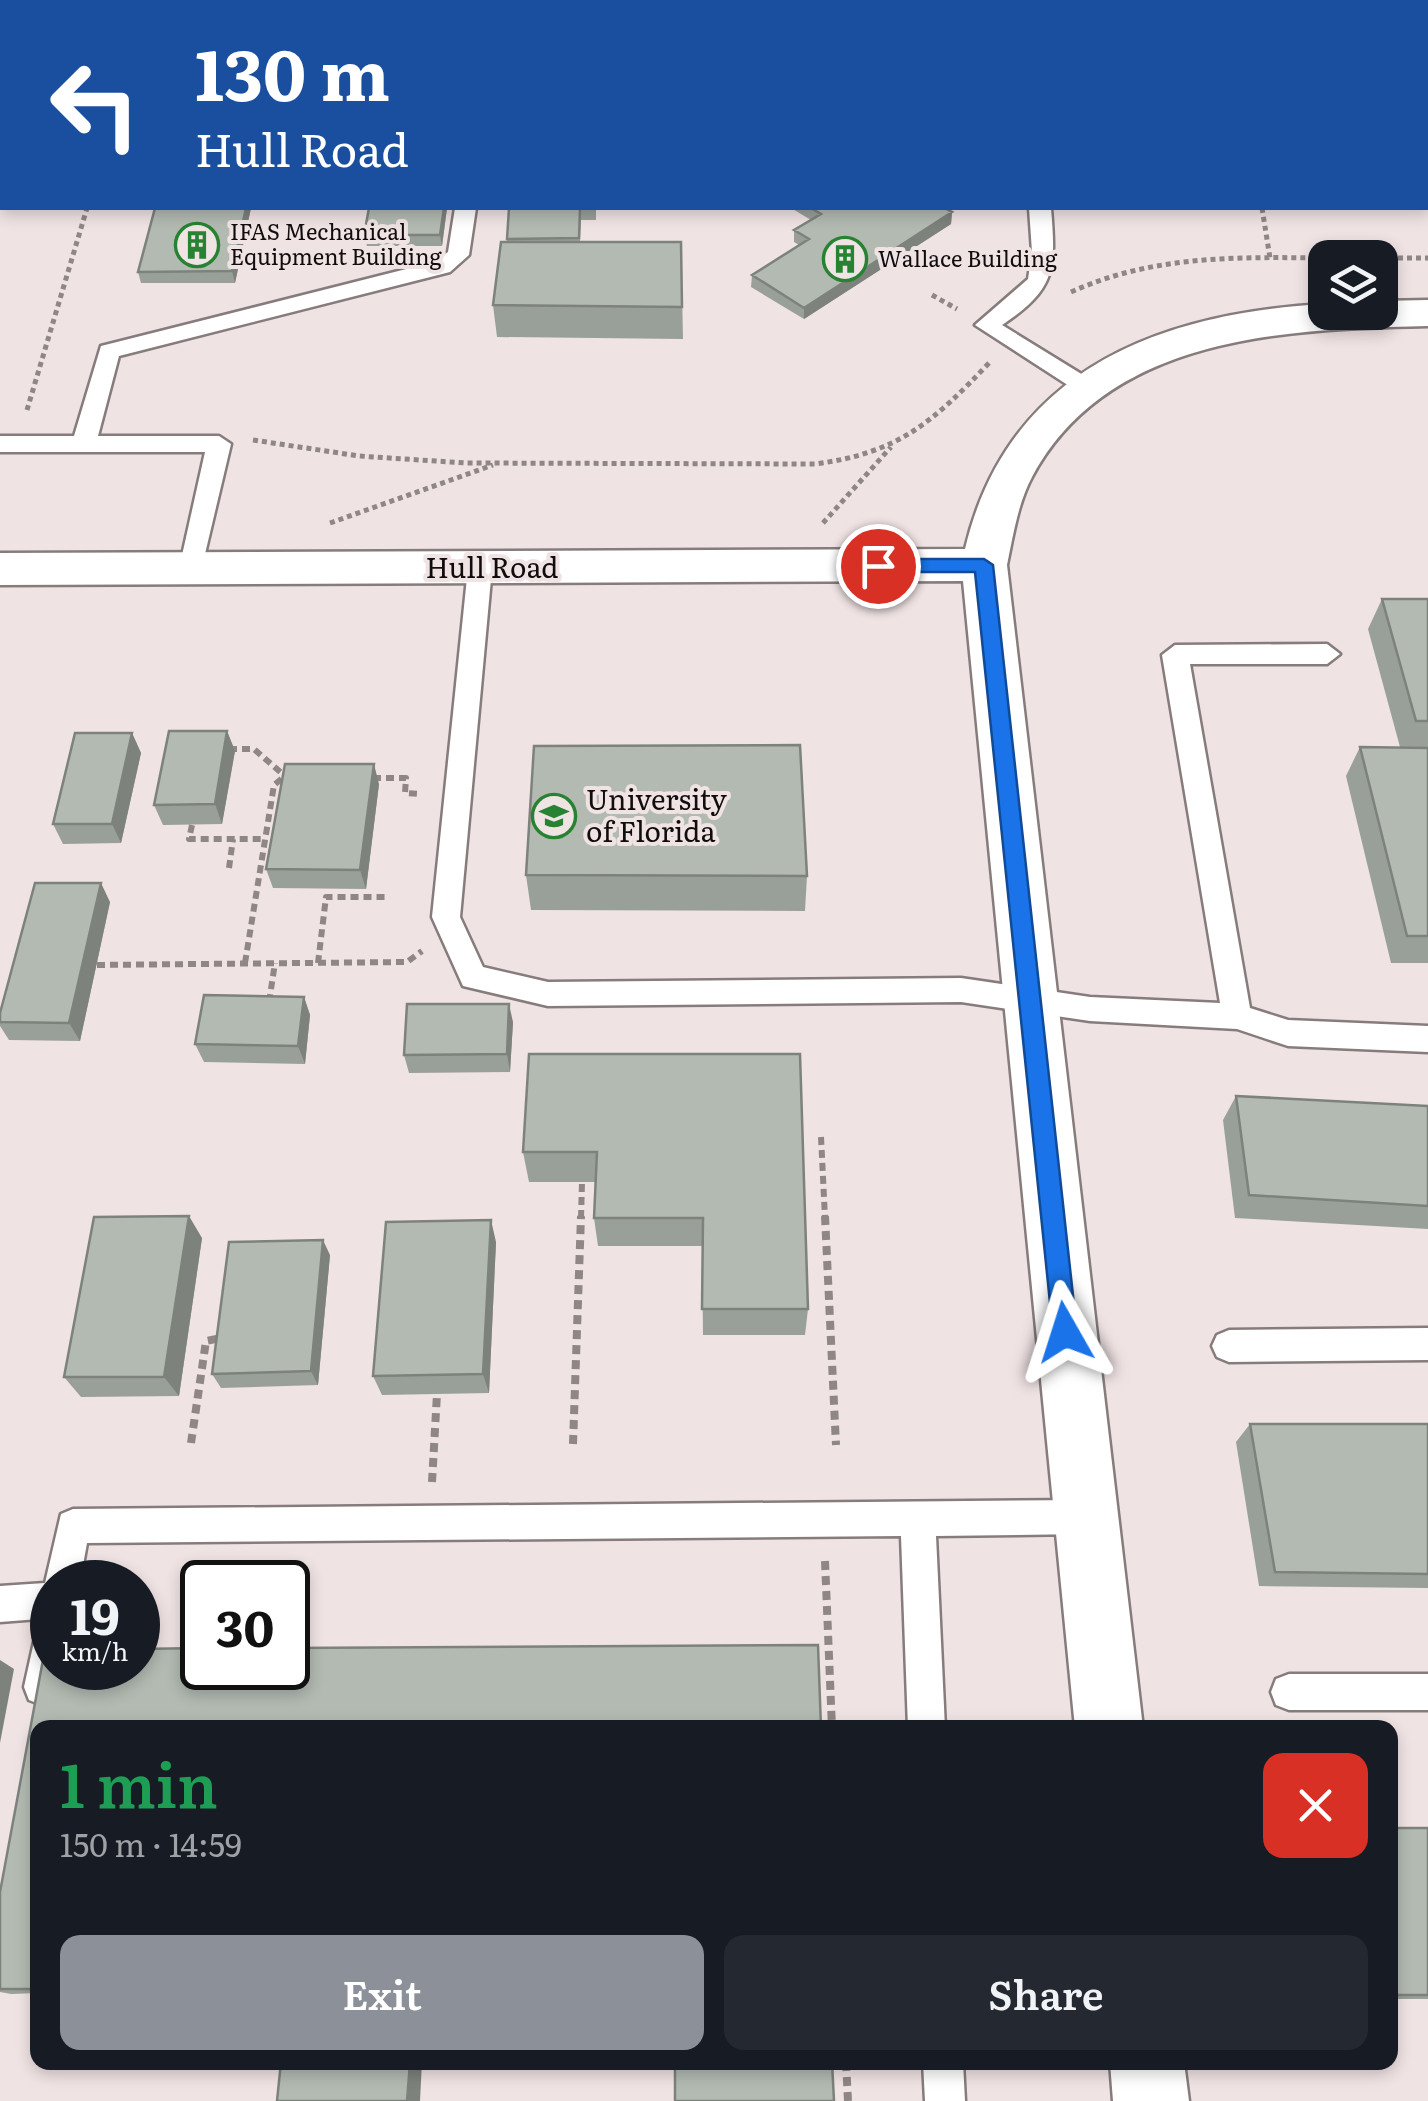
<!DOCTYPE html>
<meta charset="utf-8">
<style>
:root{--surface:#171b24;--page:#242831;--text:#f1f3f6;--muted:#9ea1a6;--accent:#8c9099}
body{margin:0;font-family:Literata,serif;background:var(--page);color:var(--text);height:100vh;display:flex;flex-direction:column;font-size:38px;white-space:nowrap}
*{box-sizing:border-box;margin:0}
p{font-size:32px;color:var(--muted)}
.icon{flex:none;width:55px;height:55px;fill:none;stroke:currentColor;stroke-width:2;stroke-linecap:round;stroke-linejoin:round}
.map{position:relative;flex:1;overflow:hidden}
.sheet{position:absolute;left:30px;top:1720px;width:1368px;height:350px;display:flex;flex-direction:column;background:var(--surface);border-radius:20px;box-shadow:0 5px 15px #0003}
.sheet>*{flex:none}
.hud{position:absolute;left:0px;top:0px;width:1430px;height:210px;box-shadow:0 5px 15px #0003;background:#1a4fa0;color:#fff;overflow:hidden}
.tools{position:absolute;left:1308px;top:240px;display:grid;gap:20px}
.tools a{display:grid;place-items:center;width:90px;height:90px;border-radius:20px;background:var(--surface);box-shadow:0 5px 15px #0003;font-size:50px}
.speed{position:absolute;left:30px;top:1560px;display:flex;gap:20px;font-size:50px;font-weight:700;text-align:center}
.speed>*{display:grid;place-content:center;width:130px;height:130px;border-radius:50%;background:var(--surface);box-shadow:0 5px 15px #0003;line-height:1}
.speed small{font-size:25px;font-weight:400}
.speed .limit{border:5px solid #111;border-radius:15px;background:#fff;color:#111}
.pin{position:absolute;display:grid;place-items:center;width:85px;height:85px;color:#fff;margin:-42px;border:5px solid #fff;border-radius:50%;box-shadow:0 2px 10px #0007}
.me{position:absolute;width:110px;margin:-55px;rotate:354deg;stroke-linejoin:round;filter:drop-shadow(0 0 8px #0008)}
.turn{display:flex;align-items:center;gap:35px;height:210px;padding:0 30px;font-size:45px}
.turn .icon{width:130px;height:130px;stroke-width:2.5}
.turn b{display:block;font-size:70px;line-height:85px}
.round{display:grid;place-items:center;flex:none;width:105px;height:105px;border-radius:20px;background:var(--page)}
.summary{display:flex;align-items:center;justify-content:space-between;height:170px;padding:0 30px}
h1{font-size:60px;font-weight:600;line-height:75px;color:#1e9e55}
.button{display:flex;gap:20px;margin-top:auto;padding:20px 30px}
.button a{flex:1;height:115px;border-radius:20px;background:var(--accent);color:#fff;font-size:40px;font-weight:600;line-height:115px;text-align:center}
.button a+a{background:var(--page);color:var(--text)}
.map>svg:first-child{display:block}
.lines{fill:none;stroke-linecap:round;stroke-linejoin:round}
.lane-casing{stroke:#877c7c;stroke-width:5}
.street-casing{stroke:#877c7c;stroke-width:5}
.path-far2{stroke:#8f8686;stroke-width:5;stroke-dasharray:5 4;stroke-linecap:butt}
.path-far1{stroke:#8f8686;stroke-width:6;stroke-dasharray:8 5;stroke-linecap:butt}
.path{stroke:#8f8686;stroke-width:8;stroke-dasharray:9 6;stroke-linecap:butt}
.lane{fill:#fff;fill-rule:evenodd}
.street{fill:#fff;fill-rule:evenodd}
.wall{fill:#99a099}
.shaded-wall{fill:#7d827d}
.building{fill:#b2bab2;stroke:#7d827d;stroke-width:2.5}
.route{fill:#1a73e8;stroke:#114b97;stroke-width:2.5}
.labels{text-anchor:middle;stroke-width:8;stroke-linejoin:round;paint-order:stroke}
.far-poi-label{font-size:22px;fill:#110d0d;stroke:#f0e3e4;text-anchor:start}
.street-label{font-size:28px;fill:#110d0d;stroke:#f0e3e4}
.poi-label{font-size:28px;fill:#110d0d;stroke:#f0e3e4;text-anchor:start}
</style>
<div class="map">
<svg width="1428" height="2101" viewBox="0 0 1428 2101">
<rect width="100%" height="100%" fill="#f0e3e4"/>
<g class="lines">
<defs>
<path id="lane" d="M987,0H1007V2H988Z
M455,208H476L469,255L450,272L119,356L98,436H219L231,444L200,575H182L179,569L205,452H0V436H74L101,346L434,262L448,252Z
M1029,208H1051C1056,269 1056,289 1002,325L1096,383V393H1080L975,325L1028,279L1032,252Z
M480,559L492,568L460,917L483,967L548,982L961,978L1090,997L1220,1003L1162,655L1175,645L1327,644L1340,654L1327,664H1190L1250,1008L1288,1020L1428,1026V1052L1288,1046L1237,1029L1090,1021L961,1002L548,1006L463,986L432,917L468,568Z
M1428,1328V1360L1229,1362L1217,1357L1212,1346L1217,1335L1229,1330Z
M1086,1500L1098,1505L1103,1517L1098,1529L1086,1534L936,1536L945,1728H908L901,1536L87,1543L80,1582H52V1668H64L55,1700L42,1705L29,1700L24,1687L39,1619L0,1622V1586L45,1583L61,1514L73,1509Z
M1289,1674H1428V1710H1289L1276,1705L1271,1692L1276,1679Z
M923,2062H963L965,2101H925Z"/>
<path id="street" d="M297,0H331L332,2H297Z
M1428,300V326C1287,329 1108,335 1032,477C1018,503 1013,536 1007,565L1143,1728H1075L963,581L0,585V553L965,549C1007,371 1157,313 1325,304V312H1380V301Z
M1110,2062H1184L1189,2101H1113Z"/>
</defs>
<use href="#lane" class="lane-casing"/>
<use href="#street" class="street-casing"/>
<path class="path-far2" d="M1262,208L1270,258
M1380,258H1428
M1071,292C1153,255 1237,257 1325,258
M932,295L957,309
M27,410L87,208
M253,440L359,456L466,463L815,464C899,453 933,422 990,362
M330,523L493,465
M823,523L891,447"/>
<path class="path-far1" d="M229,749H254L286,777
M373,778H406L405,793L419,794
M192,825L189,839H265
M229,868L233,839
M245,963L274,785L285,776
M318,963L326,897H387
M97,965L407,962L422,951
M269,1002L275,963
M821,1137L825,1218
M581,1218L582,1182"/>
<path class="path" d="M825,1216L836,1445
M191,1443L206,1341L221,1338
M573,1444L581,1216
M432,1482L437,1394
M825,1561L832,1728
M846,2062L848,2101"/>
<use href="#lane" class="lane"/>
<use href="#street" class="street"/>
</g>
<path class="wall" d="M1080,0H1255L1254,2H1080Z
M1270,0H1376L1377,2H1271Z
M1378,0H1428V52V2H1377Z
M0,122H2V180H0Z
M251,208L235,283H141L138,272Z
M369,208H447L442,246H367L364,235Z
M509,208H596V220H581L580,242H681L683,339L497,337L493,305L507,242Z
M791,208H946L952,212L951,224L804,319L751,287L752,275L799,245L794,242V230L811,220Z
M1382,599H1428V963H1391L1346,776L1360,747H1400L1368,629Z
M227,731L235,751L222,824L163,825L154,805Z
M132,733L141,753L121,843L63,844L53,824Z
M379,784L366,889L273,888L266,869Z
M526,875L807,876L805,911L531,910Z
M110,902L80,1041L9,1040L0,1026V1013Z
M304,997L310,1015L305,1064L204,1062L195,1044Z
M513,1022L510,1072L409,1073L404,1055Z
M529,1054L808,1309L805,1335H703L702,1246H598L594,1218L596,1182H529L523,1152Z
M1236,1096L1428,1106V1229L1235,1218L1223,1120Z
M202,1238L179,1396L81,1397L64,1377Z
M496,1242L489,1393L382,1395L373,1376Z
M330,1255L318,1385L221,1388L212,1374Z
M1250,1424H1428V1588L1259,1586L1236,1442Z
M38,1728V1993L11,1994L0,1992V1892Z
M1390,1828H1428V1999H1390Z"/>
<path class="shaded-wall" d="M246,208H251L235,283L232,271Z
M444,208H447L442,246L440,235Z
M952,212L951,224L804,319V308Z
M227,731L235,751L222,824L215,804Z
M132,733L141,753L121,843L112,824Z
M374,764L379,784L366,889L360,870Z
M101,883L110,902L80,1041L69,1023Z
M304,997L310,1015L305,1064L298,1046Z
M509,1004L513,1022L510,1072L507,1054Z
M189,1216L202,1238L179,1396L164,1377Z
M491,1220L496,1242L489,1393L483,1374Z
M323,1240L330,1255L318,1385L311,1371Z
M0,1660L14,1669L0,1743Z
M410,2062H422L420,2101H407Z"/>
<path class="building" d="M0,0H116L115,2H2V27H0Z
M529,0H583V2H528Z
M606,0H663V2H606Z
M810,0H830L831,2H810Z
M874,0H912V2H874Z
M1284,0H1376L1377,2H1284Z
M1392,0H1428V30V2H1392Z
M0,122H2V157H0Z
M155,208H246L232,271L138,272Z
M369,208H444L440,235H364Z
M509,208H595H580L579,238L507,239Z
M811,208H944L952,212L804,308L752,275L809,239L794,230L821,214Z
M501,242H681L682,307L493,305Z
M1382,599H1428V721H1416Z
M169,731H227L215,804L154,805Z
M75,733H132L112,824H53Z
M800,745L807,876L526,875L534,746Z
M1360,747L1428,748V936H1407Z
M285,764H374L360,870L266,869Z
M35,883H101L69,1023L0,1022V1013Z
M204,995L304,997L298,1046L195,1044Z
M407,1004H509L507,1054L404,1055Z
M529,1054H800L808,1309H702L703,1218H594L597,1152H523Z
M1236,1096L1428,1106V1206L1249,1195Z
M189,1216L164,1377H64L94,1217Z
M491,1220L483,1374L373,1376L386,1222Z
M323,1240L311,1371L212,1374L229,1242Z
M1250,1424H1428V1574L1275,1572Z
M818,1645L821,1728H38V1989H0V1892L45,1649H52V1668H138V1649L202,1648V1668H288V1648Z
M1390,1828H1428V1995H1394L1390,1974Z
M281,2062H410L407,2101H277Z
M675,2062H832L834,2101H675Z"/>
<path class="route" d="M878,559H984L993,565L1077,1332L1074,1341L1065,1344L1056,1341L1053,1332L975,572H878L869,566Z"/>
<defs>
<symbol id="building-ring" viewBox="-11 -11 22 22"><circle r="9.5" fill="#f0e3e4" stroke="#278232" stroke-width="1.5"/><path d="M-4-6H4V6H1V3H-1V6H-4ZM-2.5-4.3h1.7v1.8h-1.7ZM.8-4.3h1.7v1.8H.8ZM-2.5-1h1.7V.8h-1.7ZM.8-1h1.7V.8H.8Z" fill="#278232"/></symbol>
<symbol id="university-ring" viewBox="-11 -11 22 22"><circle r="9.5" fill="#f0e3e4" stroke="#278232" stroke-width="1.5"/><path d="M0-5L7-2L0 1L-7-2ZM-4 1L0 2.5L4 1V4Q0 6-4 4Z" fill="#278232"/></symbol>
</defs>
<g fill-rule="evenodd">
<use href="#building-ring" x="172" y="220" width="50" height="50"/>
<use href="#building-ring" x="820" y="234" width="50" height="50"/>
<use href="#university-ring" x="529" y="791" width="50" height="50"/>
</g>
<g class="labels">
<g class="far-poi-label">
<text x="230" y="240">IFAS Mechanical<tspan x="230" dy="25">Equipment Building</tspan></text>
<text x="878" y="267">Wallace Building</text>
</g>
<g class="street-label">
<text x="492" y="578">Hull Road</text>
</g>
<g class="poi-label">
<text x="586" y="810">University<tspan x="586" dy="32">of Florida</tspan></text>
</g>
</g>
</svg>
<div class="tools">
<a><svg class="icon" aria-label="layers" viewBox="0 0 24 24"><path d="M12 4l9 5-9 5-9-5zM3 14l9 5 9-5"/></svg></a>
</div>
<div class="speed"><div>19<small>km/h</small></div><div class="limit">30</div></div>
<div class="pin" style="left:878px;top:566px;background:#d93025"><svg class="icon" aria-label="arrive" viewBox="0 0 24 24"><path d="M6 21V4h12l-3 4 3 4H6"/></svg></div>
<svg class="me" style="left:1065px;top:1332px" viewBox="-20 -20 40 40"><path d="M0-17L14 15 0 8-14 15z" fill="#1a73e8" stroke="#fff" stroke-width="4"/></svg>
<div class="hud">
<div class="turn"><svg class="icon" aria-label="left" viewBox="0 0 24 24"><path d="M17 20v-9H6M10 6l-5 5 5 5"/></svg><div><b>130 m</b>Hull Road</div></div>
</div>
<section class="sheet">
<div class="summary"><div><h1>1 min</h1><p>150 m · 14:59</p></div><a class="round" style="background:#d93025;color:#fff"><svg class="icon" aria-label="close" viewBox="0 0 24 24"><path d="M6 6l12 12M18 6L6 18"/></svg></a></div>
<div class="button"><a>Exit</a><a>Share</a></div>
</section>
</div>
